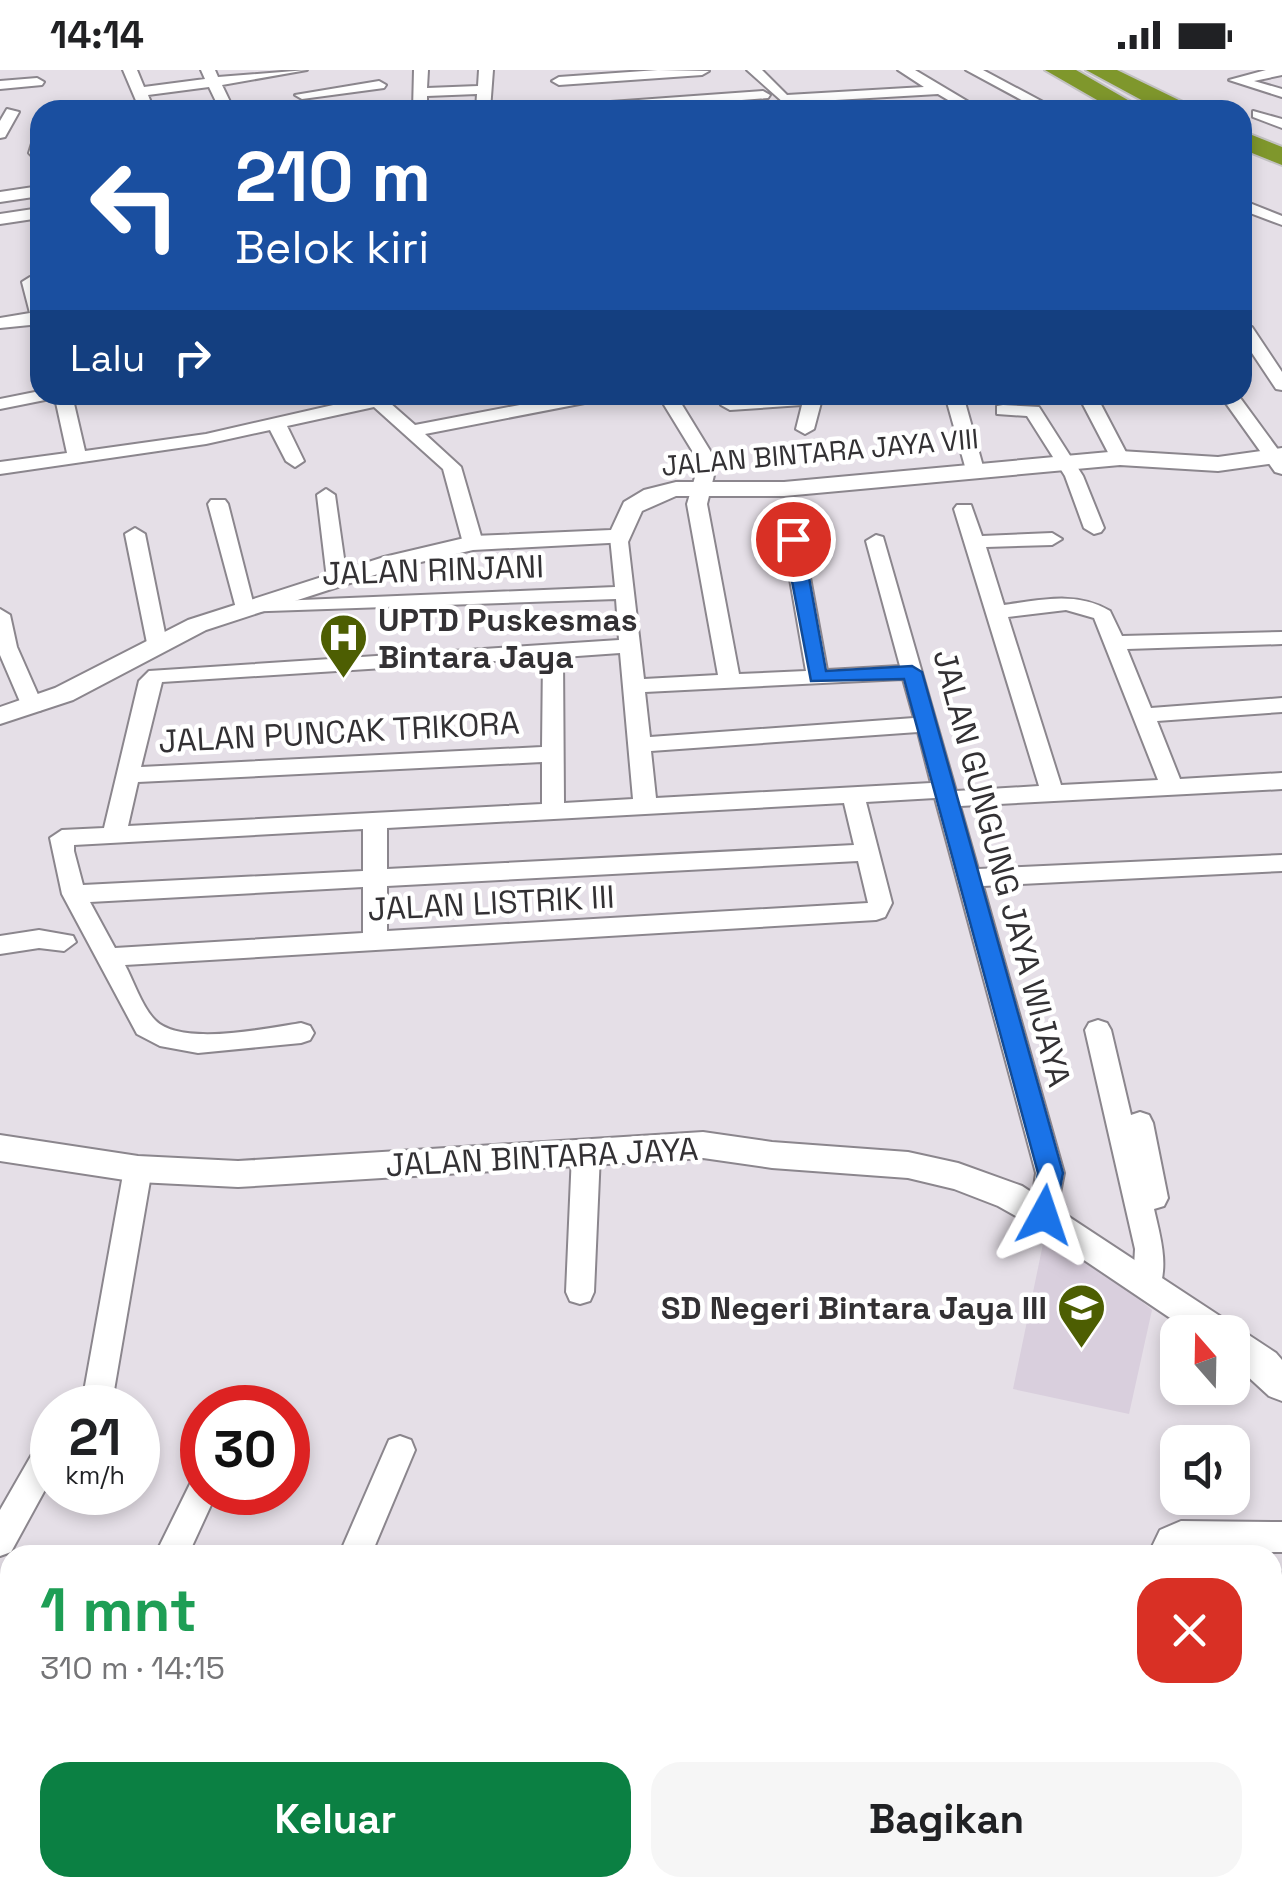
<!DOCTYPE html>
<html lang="id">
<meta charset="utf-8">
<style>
:root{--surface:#fff;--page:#f6f6f6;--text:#202124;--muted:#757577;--accent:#0b8043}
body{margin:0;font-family:"Space Grotesk",sans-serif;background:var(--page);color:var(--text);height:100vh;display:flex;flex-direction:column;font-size:38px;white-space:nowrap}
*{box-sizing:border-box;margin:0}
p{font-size:32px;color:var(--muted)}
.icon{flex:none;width:55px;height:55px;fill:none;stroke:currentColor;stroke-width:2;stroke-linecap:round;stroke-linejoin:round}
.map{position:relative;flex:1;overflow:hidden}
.details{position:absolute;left:0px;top:1475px;width:1282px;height:352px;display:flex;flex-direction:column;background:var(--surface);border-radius:30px 30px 0 0;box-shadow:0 5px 15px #0003}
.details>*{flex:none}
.guide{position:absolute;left:30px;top:30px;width:1222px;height:305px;border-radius:30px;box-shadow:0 5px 15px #0003;background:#1a4fa0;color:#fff;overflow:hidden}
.needle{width:65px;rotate:340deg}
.controls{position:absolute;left:1160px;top:1245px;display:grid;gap:20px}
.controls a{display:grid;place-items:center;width:90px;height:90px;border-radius:20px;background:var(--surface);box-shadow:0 5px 15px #0003;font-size:50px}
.speed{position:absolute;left:30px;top:1315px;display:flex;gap:20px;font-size:50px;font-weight:700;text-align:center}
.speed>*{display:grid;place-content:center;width:130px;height:130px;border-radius:50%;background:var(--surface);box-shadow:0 5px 15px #0003;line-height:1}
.speed small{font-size:25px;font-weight:400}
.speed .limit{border:15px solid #d22;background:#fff;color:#111}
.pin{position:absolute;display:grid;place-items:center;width:85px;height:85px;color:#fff;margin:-42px;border:5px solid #fff;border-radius:50%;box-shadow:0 2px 10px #0007}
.me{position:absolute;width:110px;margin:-55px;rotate:5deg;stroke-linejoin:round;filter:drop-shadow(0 0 8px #0008)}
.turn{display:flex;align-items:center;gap:35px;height:210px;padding:0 40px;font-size:45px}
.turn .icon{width:130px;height:130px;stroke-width:2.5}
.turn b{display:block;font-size:70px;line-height:85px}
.then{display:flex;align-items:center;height:95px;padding:0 40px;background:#0003;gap:20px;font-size:38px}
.round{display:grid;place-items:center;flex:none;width:105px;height:105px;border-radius:30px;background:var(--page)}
.head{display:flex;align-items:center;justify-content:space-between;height:170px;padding:0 40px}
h1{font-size:60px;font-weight:600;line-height:75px;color:#1e9e55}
.action{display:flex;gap:20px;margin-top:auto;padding:20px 40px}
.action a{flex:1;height:115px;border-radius:30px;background:var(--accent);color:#fff;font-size:40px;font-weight:600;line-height:115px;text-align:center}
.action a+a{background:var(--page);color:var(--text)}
.status{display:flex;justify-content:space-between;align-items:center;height:70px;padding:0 50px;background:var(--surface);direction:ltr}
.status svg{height:28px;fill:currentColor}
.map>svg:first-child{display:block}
.built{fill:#d9cfdd}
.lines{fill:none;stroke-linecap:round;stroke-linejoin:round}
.minor-casing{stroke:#8b868d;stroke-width:4}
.tertiary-casing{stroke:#8b868d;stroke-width:4}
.motorway-casing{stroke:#c2c1c2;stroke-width:4}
.minor{fill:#fff;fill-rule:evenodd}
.tertiary{fill:#fff;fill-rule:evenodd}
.motorway{fill:#7f972c;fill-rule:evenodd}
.wall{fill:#a9a5ab}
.route{fill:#1a73e8;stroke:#114b97;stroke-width:2.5}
.labels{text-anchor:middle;stroke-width:9;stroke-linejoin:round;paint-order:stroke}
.far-street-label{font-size:28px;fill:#333134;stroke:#fff}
.street-label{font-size:32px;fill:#333134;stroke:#fff}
.poi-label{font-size:32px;font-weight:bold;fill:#333134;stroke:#fff;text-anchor:start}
</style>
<div class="status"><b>14:14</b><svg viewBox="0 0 49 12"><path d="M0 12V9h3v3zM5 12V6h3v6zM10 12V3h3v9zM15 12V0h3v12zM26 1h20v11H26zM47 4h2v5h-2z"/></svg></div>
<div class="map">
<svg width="1282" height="1827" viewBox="0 0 1282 1827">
<rect width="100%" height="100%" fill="#e5dfe7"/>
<path class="built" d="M1044,1169L1077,1178L1152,1240L1129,1344L1013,1319Z"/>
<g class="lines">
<defs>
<path id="minor" d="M123,0H137L144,17L205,9L201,0H215L218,7L307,0L222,15L234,40H220L209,17L148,25L154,40H140Z
M414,0H428L427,18L478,16L479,0H493L490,40H476L477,24L427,26V40H413Z
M658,0L709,1L702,5L559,15L552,11L559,7Z
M747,0H762L787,25L924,17L898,0H915L982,40H965L938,24L784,33Z
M966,0H983L1058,40H1040Z
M1266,0H1282V5L1254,11L1282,19V27L1229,10Z
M37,8L44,12L42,15L0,19V11Z
M379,11L386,15L384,18L302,29L295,25Z
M763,21L770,25L768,28L614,40L576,38L583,34Z
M7,39L19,42L5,67L0,68V51Z
M1253,41L1282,49V58L1253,47Z
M40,66V95L29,83L33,70Z
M40,116V126L0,132V122Z
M1242,130L1282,146V155L1242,140Z
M40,138V148L0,154V144Z
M30,207L36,209L40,219V254L0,258V248L30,243L22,212Z
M1242,257H1252L1282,302V320L1276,319L1242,268Z
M40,321V325H72L85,381L206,364L364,328L362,325H411L390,333L415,355L572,325H609L600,330L425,364L461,397L483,473L473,479L463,473L443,399L374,337L287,356L304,391L295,397L286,391L270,360L206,374L0,404V392L67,383L55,328L0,339V329Z
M658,325H676L714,387L716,397L707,434L739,604L806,601L783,469L793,463L803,469L827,600L900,596L866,471L876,465L883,467L956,721L1039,716L954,439L957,435H971L982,466L1052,463L1062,469L1052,475L986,477L1004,535C1040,530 1077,521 1110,541L1122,566L1282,562V574L1127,579L1151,638L1282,628V642L1157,651L1180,709L1282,703V719L960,736L978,799L1282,785V801L983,816L1064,1103L1054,1153L1044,1157L1034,1153L1030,1145L1036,1103L935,728L866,732L892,833L885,847L876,850L125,895C134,912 142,937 155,950C181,977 268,958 301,953L310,956L314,963L310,970L301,973L198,983L160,976L137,964L62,824L50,768L62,760L104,758L139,611L149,601L619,570L616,529L237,542L208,434L211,430H225L228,434L253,532L615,517L610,467L613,463H627L644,609L718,605L687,434L698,397L696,387ZM1066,540L1094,548L1158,710L1061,715L1008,547ZM620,583L633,729L564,733L563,587ZM543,588L542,677L141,697L162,612ZM903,609L914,648L650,667L645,622ZM918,662L931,713L656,728L651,681ZM542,692V734L128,756L138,712ZM844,733L854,775L387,799V758ZM363,759V801L83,815L74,781V775ZM858,791L868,833L387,861V816ZM363,817V863L115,878L90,832Z
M823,325L814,359L805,364L796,359L802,335L730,340L721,335L730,330Z
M945,325H963L984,400L982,404H968L966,400Z
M1078,325H1096L1129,388L1127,392H1113Z
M1220,325H1238L1282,385V404L1275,402Z
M1003,335L1039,337L1083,406L1104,458L1101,462L1094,464L1084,458L1065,406L1027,346L997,344V336Z
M326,419L335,425L347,509L337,515L327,509L317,425Z
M135,458L145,464L167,573L157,579L147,573L125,464Z
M0,539L10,545L17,577L43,636L40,641H24L0,585Z
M39,860L73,866L76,872L64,881L39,878L0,884V866Z
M1098,950L1107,953L1111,960L1131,1045L1140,1042L1149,1045L1153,1053L1168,1128L1164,1136L1154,1139C1160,1166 1170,1197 1157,1224L1147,1227L1137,1224L1133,1215L1135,1179L1085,960L1089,953Z
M586,1073L596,1076L600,1084L594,1222L590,1231L580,1234L570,1231L566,1222L572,1084L576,1076Z
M138,1088L148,1091L152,1099L111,1338H81L124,1099L128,1091Z
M400,1366L411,1370L415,1380L371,1485H339L389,1370Z
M42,1382L52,1386V1407L11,1482L0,1486V1440L31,1386Z
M202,1407V1422H217L188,1485H155L191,1412Z
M1181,1451L1282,1452V1482L1183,1481L1181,1485H1148L1160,1460Z
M0,1636L10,1639V1673L0,1670Z
M196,1818H232L228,1827H192Z
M494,1818H554L558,1827H498Z
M720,1818H756L754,1827H718Z"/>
<path id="tertiary" d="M1282,378V392L1218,401L1120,395L784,426H676L642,441L628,472L473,480L399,497L206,560L73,630L0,654V637L55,618L188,550L384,487L473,466L611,460L624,432L644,420L676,412H784L1120,381L1218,387Z
M703,1062L772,1072L908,1082L958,1093L1022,1116L1276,1283L1282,1290V1331L1269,1326L1232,1292V1262H1191L1032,1155L998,1136L954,1119L908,1108L772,1098L703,1088L238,1117L138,1112L0,1091V1065L138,1086L238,1091Z"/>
<path id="motorway" d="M1045,0H1076L1133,33L1122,40L1111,38Z
M1086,0H1117L1189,35L1193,40H1160Z
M1242,61L1282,77V95L1242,79Z"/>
</defs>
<use href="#minor" class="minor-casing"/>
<use href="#tertiary" class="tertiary-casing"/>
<use href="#motorway" class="motorway-casing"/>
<use href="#minor" class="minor"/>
<use href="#tertiary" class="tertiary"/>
<use href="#motorway" class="motorway"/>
</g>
<path class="wall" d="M1282,1500V1570L1272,1535V1516Z"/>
<path class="route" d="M793,463L802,469L826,601L912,596L922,602L1063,1103L1053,1153L1044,1156L1035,1153L1031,1145L1038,1103L904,609L811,611L784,469Z"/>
<defs>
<symbol id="hospital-pin" viewBox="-11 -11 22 30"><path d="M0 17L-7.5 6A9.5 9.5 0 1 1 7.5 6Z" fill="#4d5e02" stroke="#fff"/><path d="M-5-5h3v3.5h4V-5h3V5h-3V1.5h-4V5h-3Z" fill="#fff"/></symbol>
<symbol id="school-pin" viewBox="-11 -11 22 30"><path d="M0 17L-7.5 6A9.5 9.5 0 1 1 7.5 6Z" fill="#4d5e02" stroke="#fff"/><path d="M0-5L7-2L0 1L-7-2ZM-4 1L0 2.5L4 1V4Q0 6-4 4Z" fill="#fff"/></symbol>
</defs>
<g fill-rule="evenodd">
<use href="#hospital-pin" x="316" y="540" width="55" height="75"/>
<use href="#school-pin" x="1054" y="1210" width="55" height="75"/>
</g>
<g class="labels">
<g class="far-street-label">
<text transform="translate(820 382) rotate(-5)" y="10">JALAN BINTARA JAYA VIII</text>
</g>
<g class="street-label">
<text transform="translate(433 500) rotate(-2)" y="11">JALAN RINJANI</text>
<text transform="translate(339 662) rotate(-3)" y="11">JALAN PUNCAK TRIKORA</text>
<text transform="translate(1002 798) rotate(75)" y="11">JALAN GUNGUNG JAYA WIJAYA</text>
<text transform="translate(491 833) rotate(-3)" y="11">JALAN LISTRIK III</text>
<text transform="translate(542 1087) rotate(-3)" y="11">JALAN BINTARA JAYA</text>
</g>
<g class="poi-label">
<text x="378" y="561">UPTD Puskesmas<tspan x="378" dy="37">Bintara Jaya</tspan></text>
<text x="1047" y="1249" text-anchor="end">SD Negeri Bintara Jaya III</text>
</g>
</g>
</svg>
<div class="controls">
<a><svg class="needle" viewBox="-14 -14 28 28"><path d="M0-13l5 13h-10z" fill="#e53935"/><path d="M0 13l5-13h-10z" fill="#757577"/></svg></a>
<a><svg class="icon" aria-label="sound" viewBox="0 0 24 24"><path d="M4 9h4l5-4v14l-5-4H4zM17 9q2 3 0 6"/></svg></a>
</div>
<div class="speed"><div>21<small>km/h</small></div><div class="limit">30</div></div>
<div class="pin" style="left:793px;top:469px;background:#d93025"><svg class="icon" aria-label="arrive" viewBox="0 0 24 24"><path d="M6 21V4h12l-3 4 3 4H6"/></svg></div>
<svg class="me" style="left:1044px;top:1145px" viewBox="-20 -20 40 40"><path d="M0-17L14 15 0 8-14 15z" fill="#1a73e8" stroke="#fff" stroke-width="4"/></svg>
<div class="guide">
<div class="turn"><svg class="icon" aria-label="left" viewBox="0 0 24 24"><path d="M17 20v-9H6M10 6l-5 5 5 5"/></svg><div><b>210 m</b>Belok kiri</div></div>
<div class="then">Lalu<svg class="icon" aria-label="right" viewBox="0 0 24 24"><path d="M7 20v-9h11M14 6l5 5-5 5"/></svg></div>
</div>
<section class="details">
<div class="head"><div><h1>1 mnt</h1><p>310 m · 14:15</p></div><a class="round" style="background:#d93025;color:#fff"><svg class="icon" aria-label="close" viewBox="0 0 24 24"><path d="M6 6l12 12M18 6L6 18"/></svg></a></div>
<div class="action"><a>Keluar</a><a>Bagikan</a></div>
</section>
</div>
